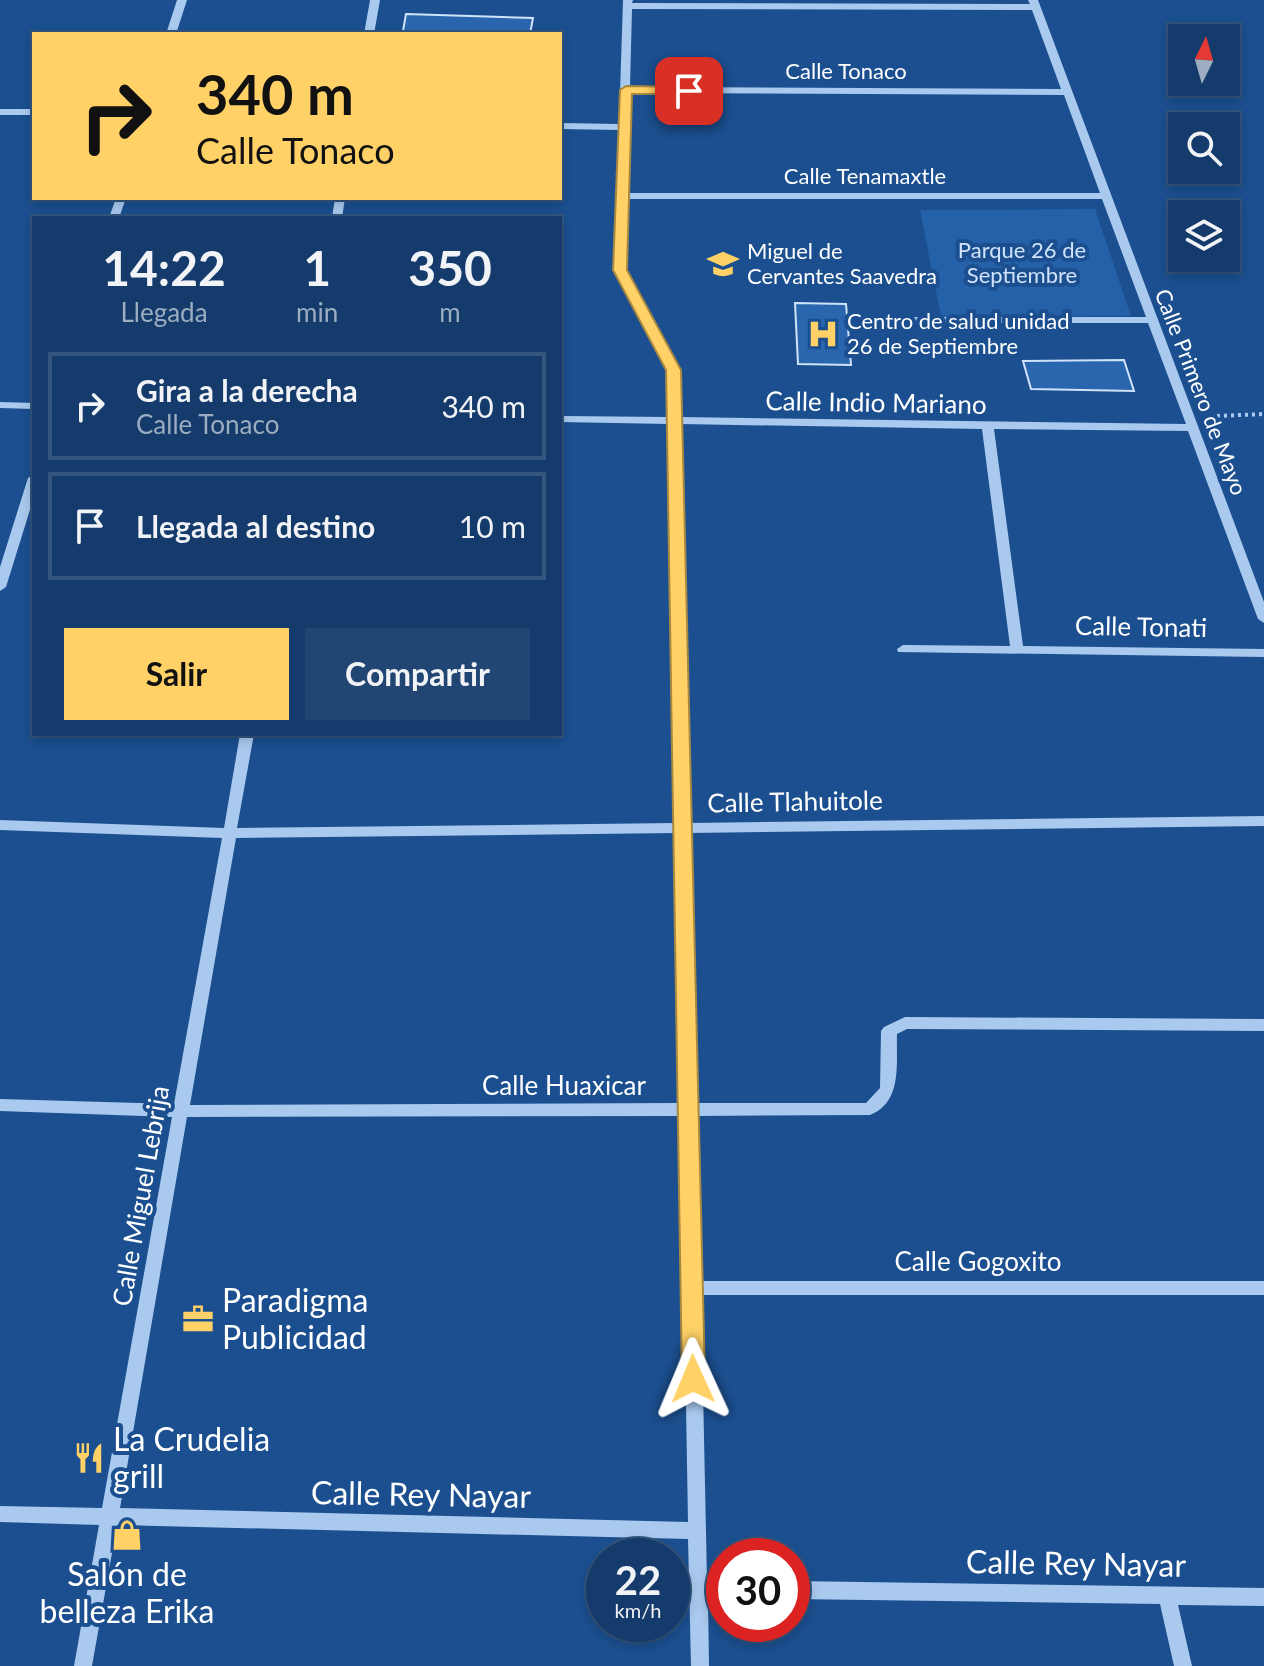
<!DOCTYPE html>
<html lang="es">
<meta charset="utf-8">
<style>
:root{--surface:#143b6b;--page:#214673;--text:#f1f3f6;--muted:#9dadc1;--line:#33557e;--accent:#ffd166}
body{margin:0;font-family:Lato,sans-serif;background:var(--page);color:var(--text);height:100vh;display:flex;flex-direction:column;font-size:30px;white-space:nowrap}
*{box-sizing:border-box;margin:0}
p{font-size:26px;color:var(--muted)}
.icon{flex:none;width:44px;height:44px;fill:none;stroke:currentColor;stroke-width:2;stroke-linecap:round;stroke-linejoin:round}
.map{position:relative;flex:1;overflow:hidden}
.side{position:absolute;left:32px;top:216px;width:530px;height:520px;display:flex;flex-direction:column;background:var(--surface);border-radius:0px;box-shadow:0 4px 12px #0003,0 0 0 2px var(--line)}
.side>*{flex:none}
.guide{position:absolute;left:32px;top:32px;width:530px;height:168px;border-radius:0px;box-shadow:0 4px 12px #0003,0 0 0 2px var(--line);background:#ffd166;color:#111;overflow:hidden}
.needle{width:52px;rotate:5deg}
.fabs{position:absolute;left:1168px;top:24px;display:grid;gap:16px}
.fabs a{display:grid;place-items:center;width:72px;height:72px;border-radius:0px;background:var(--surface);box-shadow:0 4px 12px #0003,0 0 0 2px var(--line);font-size:40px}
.speed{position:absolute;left:586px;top:1538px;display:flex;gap:16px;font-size:40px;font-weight:700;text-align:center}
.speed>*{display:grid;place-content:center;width:104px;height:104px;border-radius:50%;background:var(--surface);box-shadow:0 4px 12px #0003,0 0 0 2px var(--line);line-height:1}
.speed small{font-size:20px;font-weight:400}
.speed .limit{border:12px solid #d22;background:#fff;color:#111}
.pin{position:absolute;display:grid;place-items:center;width:68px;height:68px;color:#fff;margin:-34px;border-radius:16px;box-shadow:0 4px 12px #0006}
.me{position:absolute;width:88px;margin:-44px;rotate:359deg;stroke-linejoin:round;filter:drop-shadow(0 0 6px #0008)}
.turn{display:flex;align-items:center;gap:28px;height:168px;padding:0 32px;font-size:36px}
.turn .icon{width:104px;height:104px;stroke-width:2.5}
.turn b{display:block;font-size:56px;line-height:68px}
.eta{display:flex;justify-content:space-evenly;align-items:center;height:136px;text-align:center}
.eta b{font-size:48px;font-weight:700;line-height:56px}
.button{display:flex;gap:16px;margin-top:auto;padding:16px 32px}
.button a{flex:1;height:92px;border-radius:0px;background:var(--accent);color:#111;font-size:32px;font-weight:700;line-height:92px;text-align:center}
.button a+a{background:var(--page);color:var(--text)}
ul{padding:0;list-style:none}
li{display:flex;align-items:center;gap:24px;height:108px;margin:0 16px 12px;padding:0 16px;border:4px solid var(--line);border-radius:0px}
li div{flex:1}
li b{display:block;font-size:30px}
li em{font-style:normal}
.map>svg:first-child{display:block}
.green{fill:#2461a8}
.building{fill:#2a66ad;stroke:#cfe3fa;stroke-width:2}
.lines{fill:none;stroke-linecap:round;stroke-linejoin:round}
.path{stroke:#a9c9ee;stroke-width:4;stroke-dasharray:3 4;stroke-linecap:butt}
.minor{fill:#a9c9ee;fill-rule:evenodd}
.route{fill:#ffd166;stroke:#a68842;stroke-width:2}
.labels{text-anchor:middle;stroke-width:8;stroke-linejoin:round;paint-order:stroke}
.far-street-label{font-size:22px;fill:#fff;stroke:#1b4f8f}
.far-park-label{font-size:22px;fill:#cfe3fa;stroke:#1b4f8f}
.far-poi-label{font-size:22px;fill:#fff;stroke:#1b4f8f;text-anchor:start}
.street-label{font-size:26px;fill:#fff;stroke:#1b4f8f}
.near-poi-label{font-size:32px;fill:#fff;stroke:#1b4f8f;text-anchor:start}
.near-street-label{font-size:32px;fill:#fff;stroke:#1b4f8f}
</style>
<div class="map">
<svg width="1264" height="1666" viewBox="0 0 1264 1666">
<rect width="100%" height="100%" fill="#1b4f8f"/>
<path class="green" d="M1095,209L1131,316L941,317L920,210Z"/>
<path class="building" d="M406,14L533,18L530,34H501L403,31Z
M795,303L846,304L851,365L798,364Z
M1124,360L1134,391L1031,389L1023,361Z"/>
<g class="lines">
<path class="path" d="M1217,416L1264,414"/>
<path class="minor" d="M177,0H187L176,34H166Z
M370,0H380L374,34H364Z
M623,0H633L632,3L1030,4L1028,0H1038L1264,602V623L1258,619L1188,431L994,429L1023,646L1264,649V657L898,652L897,649L903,645L1010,646L982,429L680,424L689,823L1264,816V826L690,833L696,1103H866L880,1088L881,1031L884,1027L905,1017L1264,1019V1031L907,1029L897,1034C896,1063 903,1102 870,1115L696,1116L700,1281H1264V1295H701L707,1580H724V1598H708L709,1666H691L688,1539L117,1525L92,1666H74L99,1525L0,1522V1506L102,1508L172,1117L0,1111V1099L174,1104L222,838L0,830V820L224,828L240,734H254L237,828L675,823L668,424L560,422V416L668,417L667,370L615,270L619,130L560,129V123L619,124ZM632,9L1032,10L1061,89L630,87ZM630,93L1064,95L1100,193H627ZM627,199H1102L1146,317H884L879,320L884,323H1148L1186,424L680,417L679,370L625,270ZM676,833L680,1103L190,1105L236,838ZM681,1116L688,1522L120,1508L187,1117Z
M0,109H34V115H0Z
M116,198H126L119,218H109Z
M335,198H345L342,218H332Z
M0,402L34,403V409L0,408Z
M34,474V497L6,587L0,591V567L28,478Z
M792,1581L1264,1588V1606L1178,1605L1192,1666H1174L1160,1604L792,1599Z"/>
</g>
<path class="route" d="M626,86L689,87L695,91L689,94H632L627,270L681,370L705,1379L701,1386L693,1389L685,1386L682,1379L666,370L613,270L620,90Z"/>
<defs>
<symbol id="school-bare" viewBox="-9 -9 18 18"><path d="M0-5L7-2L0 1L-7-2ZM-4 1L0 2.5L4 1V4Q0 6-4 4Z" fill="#ffd166" stroke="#1b4f8f" stroke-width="2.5" paint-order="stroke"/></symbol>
<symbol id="hospital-bare" viewBox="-9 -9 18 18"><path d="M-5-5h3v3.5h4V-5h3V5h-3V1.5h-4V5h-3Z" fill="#ffd166" stroke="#1b4f8f" stroke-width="2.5" paint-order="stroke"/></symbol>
<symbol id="office-bare" viewBox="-9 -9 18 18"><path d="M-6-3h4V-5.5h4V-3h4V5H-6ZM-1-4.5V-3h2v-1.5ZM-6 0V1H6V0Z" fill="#ffd166" stroke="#1b4f8f" stroke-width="2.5" paint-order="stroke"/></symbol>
<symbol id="restaurant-bare" viewBox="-9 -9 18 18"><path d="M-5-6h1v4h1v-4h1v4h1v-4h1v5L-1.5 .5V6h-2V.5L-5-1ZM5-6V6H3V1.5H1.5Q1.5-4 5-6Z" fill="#ffd166" stroke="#1b4f8f" stroke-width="2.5" paint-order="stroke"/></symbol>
<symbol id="shop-bare" viewBox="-9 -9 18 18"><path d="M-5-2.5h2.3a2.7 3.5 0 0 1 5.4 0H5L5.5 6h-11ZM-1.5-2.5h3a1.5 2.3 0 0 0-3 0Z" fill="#ffd166" stroke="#1b4f8f" stroke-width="2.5" paint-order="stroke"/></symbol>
</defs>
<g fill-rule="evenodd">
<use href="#school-bare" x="701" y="242" width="44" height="44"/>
<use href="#hospital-bare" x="801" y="312" width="44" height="44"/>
<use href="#office-bare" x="176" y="1297" width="44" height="44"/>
<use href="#restaurant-bare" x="67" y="1436" width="44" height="44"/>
<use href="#shop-bare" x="105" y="1513" width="44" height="44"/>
</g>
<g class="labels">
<g class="far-street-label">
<text x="846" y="79">Calle Tonaco</text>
<text x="865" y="184">Calle Tenamaxtle</text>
<text transform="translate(1201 392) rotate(69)" y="8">Calle Primero de Mayo</text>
</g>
<g class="far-park-label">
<text x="1022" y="258">Parque 26 de<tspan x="1022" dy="25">Septiembre</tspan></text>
</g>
<g class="far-poi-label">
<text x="747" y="259">Miguel de<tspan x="747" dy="25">Cervantes Saavedra</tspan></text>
<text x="847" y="329">Centro de salud unidad<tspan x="847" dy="25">26 de Septiembre</tspan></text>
</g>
<g class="street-label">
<text transform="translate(876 403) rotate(1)" y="9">Calle Indio Mariano</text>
<text transform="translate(1141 627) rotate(1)" y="9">Calle Tonati</text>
<text transform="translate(795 802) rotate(-1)" y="9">Calle Tlahuitole</text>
<text x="564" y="1095">Calle Huaxicar</text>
<text transform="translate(141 1196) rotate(-80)" y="9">Calle Miguel Lebrija</text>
<text x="978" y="1271">Calle Gogoxito</text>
</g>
<g class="near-poi-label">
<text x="222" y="1312">Paradigma<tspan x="222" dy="37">Publicidad</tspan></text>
<text x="113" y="1451">La Crudelia<tspan x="113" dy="37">grill</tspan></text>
<text x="127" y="1586" text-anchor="middle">Salón de<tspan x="127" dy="37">belleza Erika</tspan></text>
</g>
<g class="near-street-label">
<text transform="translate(421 1495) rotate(1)" y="11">Calle Rey Nayar</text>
<text transform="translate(1076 1564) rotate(1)" y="11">Calle Rey Nayar</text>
</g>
</g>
</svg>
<div class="fabs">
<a><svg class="needle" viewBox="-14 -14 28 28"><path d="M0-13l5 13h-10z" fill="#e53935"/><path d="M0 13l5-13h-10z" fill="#9dadc1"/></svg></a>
<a><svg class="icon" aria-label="search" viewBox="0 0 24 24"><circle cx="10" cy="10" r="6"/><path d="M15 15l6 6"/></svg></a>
<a><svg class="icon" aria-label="layers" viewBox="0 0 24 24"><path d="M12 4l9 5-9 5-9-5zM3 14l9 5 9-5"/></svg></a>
</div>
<div class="speed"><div>22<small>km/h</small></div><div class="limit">30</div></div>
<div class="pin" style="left:689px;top:91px;background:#d93025"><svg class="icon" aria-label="arrive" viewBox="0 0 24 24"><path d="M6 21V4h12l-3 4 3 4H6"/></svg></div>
<svg class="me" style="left:693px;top:1379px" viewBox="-20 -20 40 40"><path d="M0-17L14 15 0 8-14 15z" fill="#ffd166" stroke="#fff" stroke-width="4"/></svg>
<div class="guide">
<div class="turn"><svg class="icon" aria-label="right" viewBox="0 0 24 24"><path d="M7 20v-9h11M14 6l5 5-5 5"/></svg><div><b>340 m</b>Calle Tonaco</div></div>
</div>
<section class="side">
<div class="eta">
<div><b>14:22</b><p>Llegada</p></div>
<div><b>1</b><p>min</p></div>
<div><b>350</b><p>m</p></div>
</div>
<ul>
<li><svg class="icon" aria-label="right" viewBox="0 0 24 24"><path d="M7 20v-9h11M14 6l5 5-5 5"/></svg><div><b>Gira a la derecha</b><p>Calle Tonaco</p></div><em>340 m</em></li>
<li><svg class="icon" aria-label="arrive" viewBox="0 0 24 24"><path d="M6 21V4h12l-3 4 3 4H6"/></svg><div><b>Llegada al destino</b></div><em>10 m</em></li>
</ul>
<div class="button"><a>Salir</a><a>Compartir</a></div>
</section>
</div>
